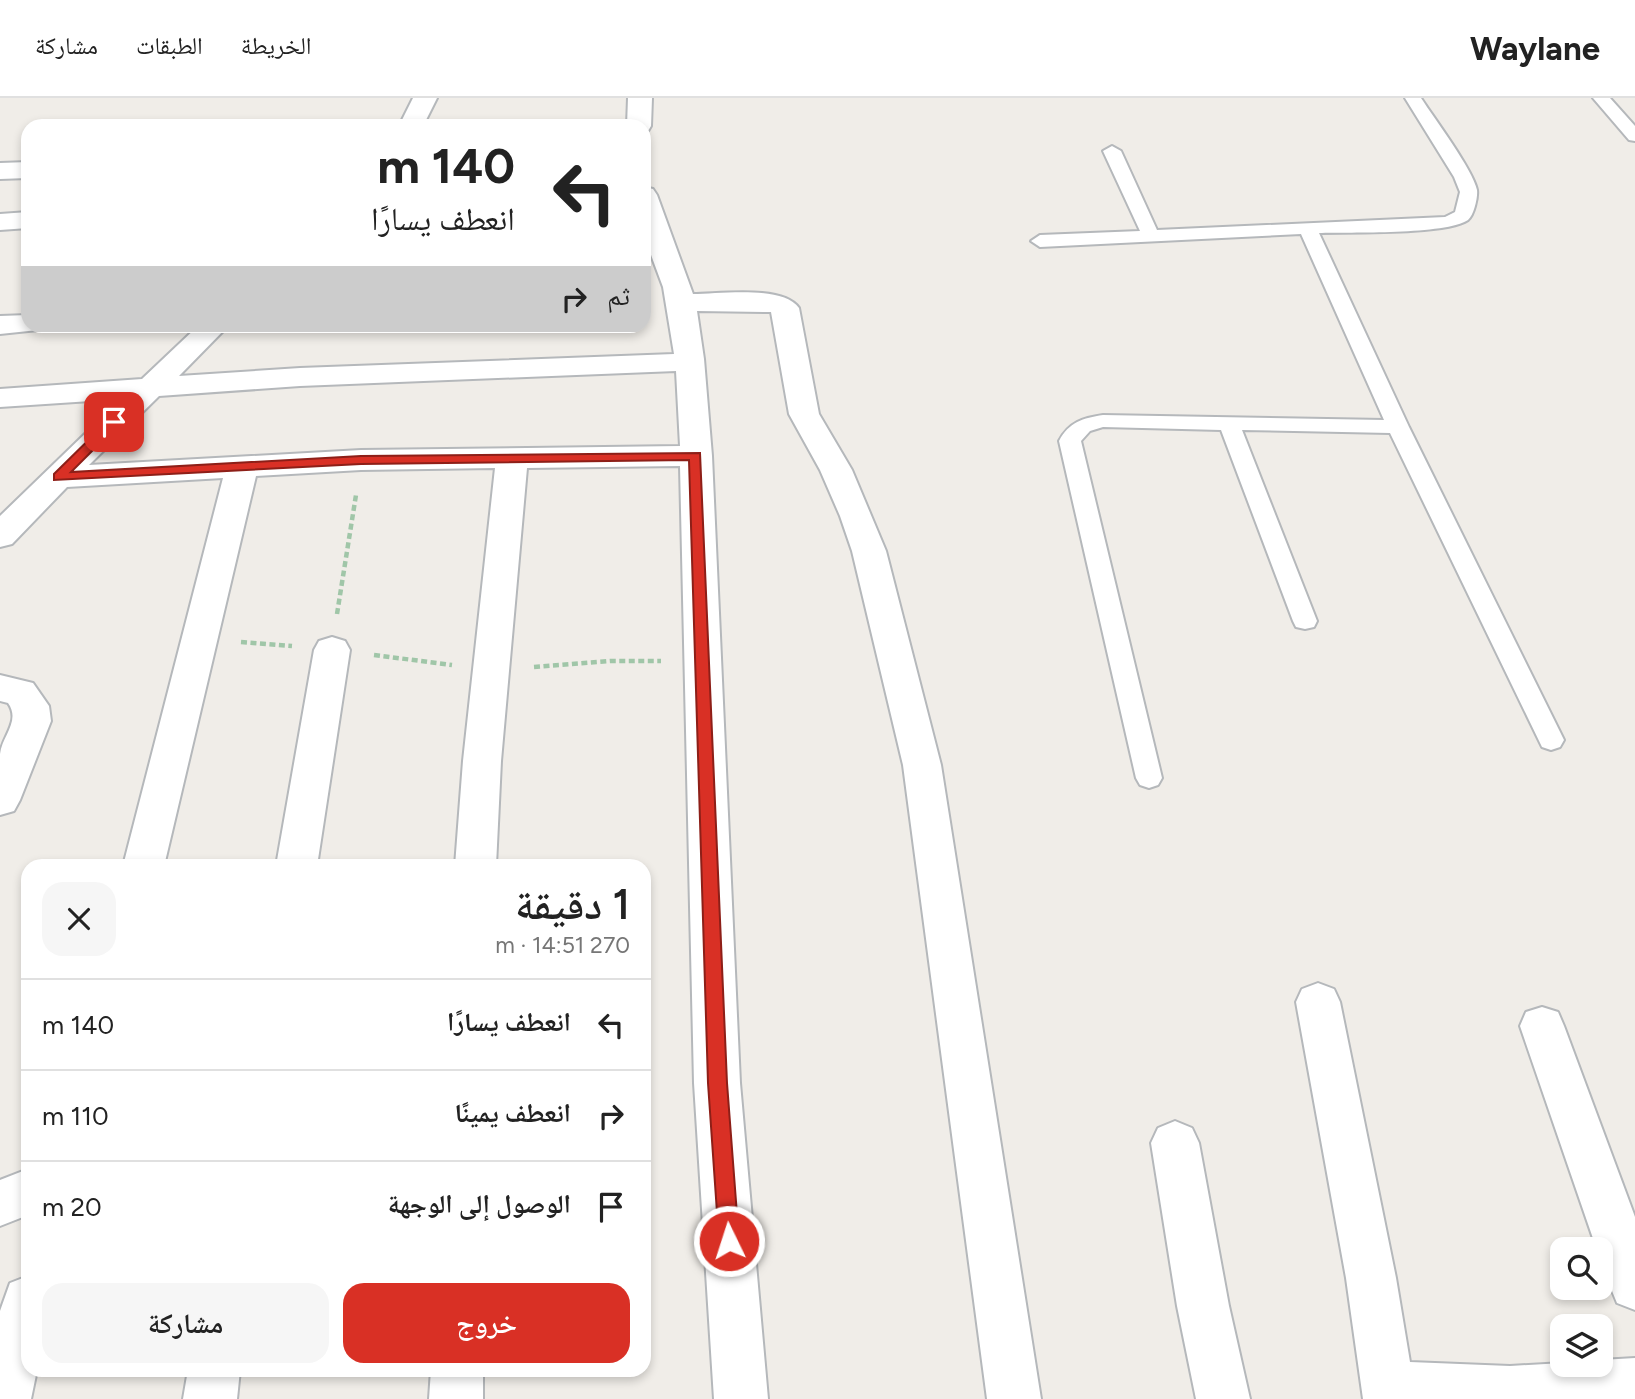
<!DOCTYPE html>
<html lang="ar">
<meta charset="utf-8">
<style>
:root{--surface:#fff;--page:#f6f6f6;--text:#222;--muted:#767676;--line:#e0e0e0;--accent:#d93025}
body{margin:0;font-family:Figtree,"Noto Naskh Arabic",sans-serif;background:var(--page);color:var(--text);direction:rtl;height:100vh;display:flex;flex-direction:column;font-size:26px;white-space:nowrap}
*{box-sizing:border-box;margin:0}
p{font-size:23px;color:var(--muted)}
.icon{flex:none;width:38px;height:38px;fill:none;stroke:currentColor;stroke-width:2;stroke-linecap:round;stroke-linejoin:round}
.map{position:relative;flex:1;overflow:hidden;direction:ltr}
.details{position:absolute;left:21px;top:761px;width:630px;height:518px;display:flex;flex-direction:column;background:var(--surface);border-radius:21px;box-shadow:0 4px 10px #0003;direction:rtl}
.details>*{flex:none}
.top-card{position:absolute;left:21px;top:21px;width:630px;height:214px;border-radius:21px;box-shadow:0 4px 10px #0003;direction:rtl;background:#fff;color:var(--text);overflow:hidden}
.fabs{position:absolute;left:1550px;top:1139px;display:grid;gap:14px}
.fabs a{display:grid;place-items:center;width:63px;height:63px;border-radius:14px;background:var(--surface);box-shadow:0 4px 10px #0003;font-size:35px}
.pin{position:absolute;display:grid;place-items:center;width:60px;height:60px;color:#fff;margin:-30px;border-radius:14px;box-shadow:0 4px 10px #0006}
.me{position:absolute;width:77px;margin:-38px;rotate:356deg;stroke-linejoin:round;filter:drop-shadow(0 0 5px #0008)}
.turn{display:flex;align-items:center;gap:24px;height:147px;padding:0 21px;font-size:32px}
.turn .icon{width:91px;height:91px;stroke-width:2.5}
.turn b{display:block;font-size:49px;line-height:60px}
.then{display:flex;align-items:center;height:66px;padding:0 21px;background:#0003;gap:14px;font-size:26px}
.round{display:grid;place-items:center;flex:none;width:74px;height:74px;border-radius:21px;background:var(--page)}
.headline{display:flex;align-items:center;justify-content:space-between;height:119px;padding:0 21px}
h1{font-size:42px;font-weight:600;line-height:52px}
.cta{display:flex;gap:14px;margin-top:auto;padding:14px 21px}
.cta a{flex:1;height:80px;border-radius:21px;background:var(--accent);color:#fff;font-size:28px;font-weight:600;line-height:80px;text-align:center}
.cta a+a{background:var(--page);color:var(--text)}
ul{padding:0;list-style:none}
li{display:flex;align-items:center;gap:21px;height:91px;padding:0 21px;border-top:2px solid var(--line)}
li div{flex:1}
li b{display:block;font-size:26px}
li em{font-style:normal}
header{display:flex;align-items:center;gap:42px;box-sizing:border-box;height:98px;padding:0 35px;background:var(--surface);border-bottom:2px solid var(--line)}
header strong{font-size:33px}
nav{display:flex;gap:38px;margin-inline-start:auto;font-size:24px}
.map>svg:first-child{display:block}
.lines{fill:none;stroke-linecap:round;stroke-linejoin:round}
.lane-casing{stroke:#b5b8bb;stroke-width:4}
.street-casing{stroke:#b5b8bb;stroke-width:4}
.path{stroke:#a0c6a8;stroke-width:4.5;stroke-dasharray:6 3.5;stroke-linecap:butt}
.lane{fill:#fff;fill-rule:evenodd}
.street{fill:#fff;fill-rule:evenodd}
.route{fill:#d93025;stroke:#8d1f18;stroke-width:2}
</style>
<header>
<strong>Waylane</strong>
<nav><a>الخريطة</a><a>الطبقات</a><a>مشاركة</a></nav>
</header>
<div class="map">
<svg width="1635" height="1301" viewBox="0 0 1635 1301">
<rect width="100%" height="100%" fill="#f0ede8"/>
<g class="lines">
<defs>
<path id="lane" d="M1405,0H1421C1434,20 1473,72 1477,92C1478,99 1474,117 1468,122C1446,137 1349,134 1319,135L1409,329L1564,642L1560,649L1551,652L1542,649L1390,335L1242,332L1317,523L1314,529L1305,531L1296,529L1293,523L1221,332L1103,329L1090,333L1081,343L1162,680L1158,687L1149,690L1140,687L1136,680L1059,343C1069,324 1083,320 1103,317L1384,322L1301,136L1040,149L1031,143L1040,137L1140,133L1103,53L1112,48L1121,53L1157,132L1445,119L1455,114L1460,94L1454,79Z
M1593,0H1610L1635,28V43L1629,42Z"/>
<path id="street" d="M413,0H437L423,28H399Z
M628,0H652L651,28L648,33L644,34V28H627Z
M28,64V80L0,81V65Z
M644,89L653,91L657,97L693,196C720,196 783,187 799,210L819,316L852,372L886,453L941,667L1041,1301H987L903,667L852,453L840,418L820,372L789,316L771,214L697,213L704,261L712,358L740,985L768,1301H714L694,985L680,368L527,370L501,663L496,768H455L463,663L495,370L361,372L256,378L164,768H123L223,380L67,389L12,446L0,449V418L121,301L0,309V291L142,281L198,228H228L179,278L300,270L674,256L663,189L644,138ZM676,273L680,348L361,352L89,367L159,298L300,288Z
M28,114V130L0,132V116Z
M28,217V228H41L38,232L0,236V218Z
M332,539L345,543L350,552L317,768H276L314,552L319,543Z
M0,577L33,585L49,608L51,623L20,702L14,713L0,717C0,697 0,676 0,656C2,638 21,623 8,605L0,603Z
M1318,885L1334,891L1340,904L1396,1180L1410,1264L1510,1268L1563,1265V1267H1601V1262L1635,1260V1301H1363L1346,1180L1296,904L1302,891Z
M1542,909L1558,914L1564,928L1635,1119V1212L1617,1205C1610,1187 1601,1170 1601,1152H1597L1520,928L1526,914Z
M1175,1023L1192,1030L1199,1045L1229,1208L1250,1301H1196L1177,1208L1151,1045L1158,1030Z
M28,1071V1117L0,1128V1082Z
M28,1178V1272H37L31,1301H0V1213L10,1185Z
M188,1272H240L237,1301H183Z
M431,1272H483V1301H429Z"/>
</defs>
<use href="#lane" class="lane-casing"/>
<use href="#street" class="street-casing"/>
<path class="path" d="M337,516L356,397
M241,544L292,548
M374,557L452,567
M534,569L611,563H661"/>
<use href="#lane" class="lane"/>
<use href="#street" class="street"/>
</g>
<path class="route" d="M114,321L118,322V327L71,374L361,358L700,355L727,985L739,1143L736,1150L729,1153L722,1150L719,1143L708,985L689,362L361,366L54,382V376L109,322Z"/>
</svg>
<div class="fabs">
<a><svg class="icon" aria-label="search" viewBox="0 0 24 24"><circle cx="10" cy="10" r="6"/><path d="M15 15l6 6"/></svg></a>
<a><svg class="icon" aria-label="layers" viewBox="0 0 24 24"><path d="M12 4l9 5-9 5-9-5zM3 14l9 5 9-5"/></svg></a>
</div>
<div class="pin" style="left:114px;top:324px;background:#d93025"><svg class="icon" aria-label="arrive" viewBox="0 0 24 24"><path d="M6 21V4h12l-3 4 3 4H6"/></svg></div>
<svg class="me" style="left:729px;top:1143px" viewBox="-20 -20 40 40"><circle r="17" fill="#d93025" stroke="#fff" stroke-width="3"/><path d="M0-11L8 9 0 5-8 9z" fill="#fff"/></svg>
<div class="top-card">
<div class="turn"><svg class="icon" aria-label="left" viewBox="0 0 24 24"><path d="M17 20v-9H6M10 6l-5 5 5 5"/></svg><div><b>140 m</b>انعطف يسارًا</div></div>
<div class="then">ثم<svg class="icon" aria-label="right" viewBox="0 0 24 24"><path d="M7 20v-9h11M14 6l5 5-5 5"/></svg></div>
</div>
<section class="details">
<div class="headline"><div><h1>1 دقيقة</h1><p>270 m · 14:51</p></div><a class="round"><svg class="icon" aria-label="close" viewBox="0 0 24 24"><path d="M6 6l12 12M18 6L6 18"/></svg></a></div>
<ul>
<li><svg class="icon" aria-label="left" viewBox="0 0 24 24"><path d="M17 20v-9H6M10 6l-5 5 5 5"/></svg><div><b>انعطف يسارًا</b></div><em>140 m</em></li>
<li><svg class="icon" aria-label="right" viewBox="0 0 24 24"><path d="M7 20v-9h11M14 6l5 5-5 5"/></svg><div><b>انعطف يمينًا</b></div><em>110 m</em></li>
<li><svg class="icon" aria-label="arrive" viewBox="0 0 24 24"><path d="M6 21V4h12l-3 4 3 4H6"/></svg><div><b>الوصول إلى الوجهة</b></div><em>20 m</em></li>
</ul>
<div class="cta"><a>خروج</a><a>مشاركة</a></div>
</section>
</div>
